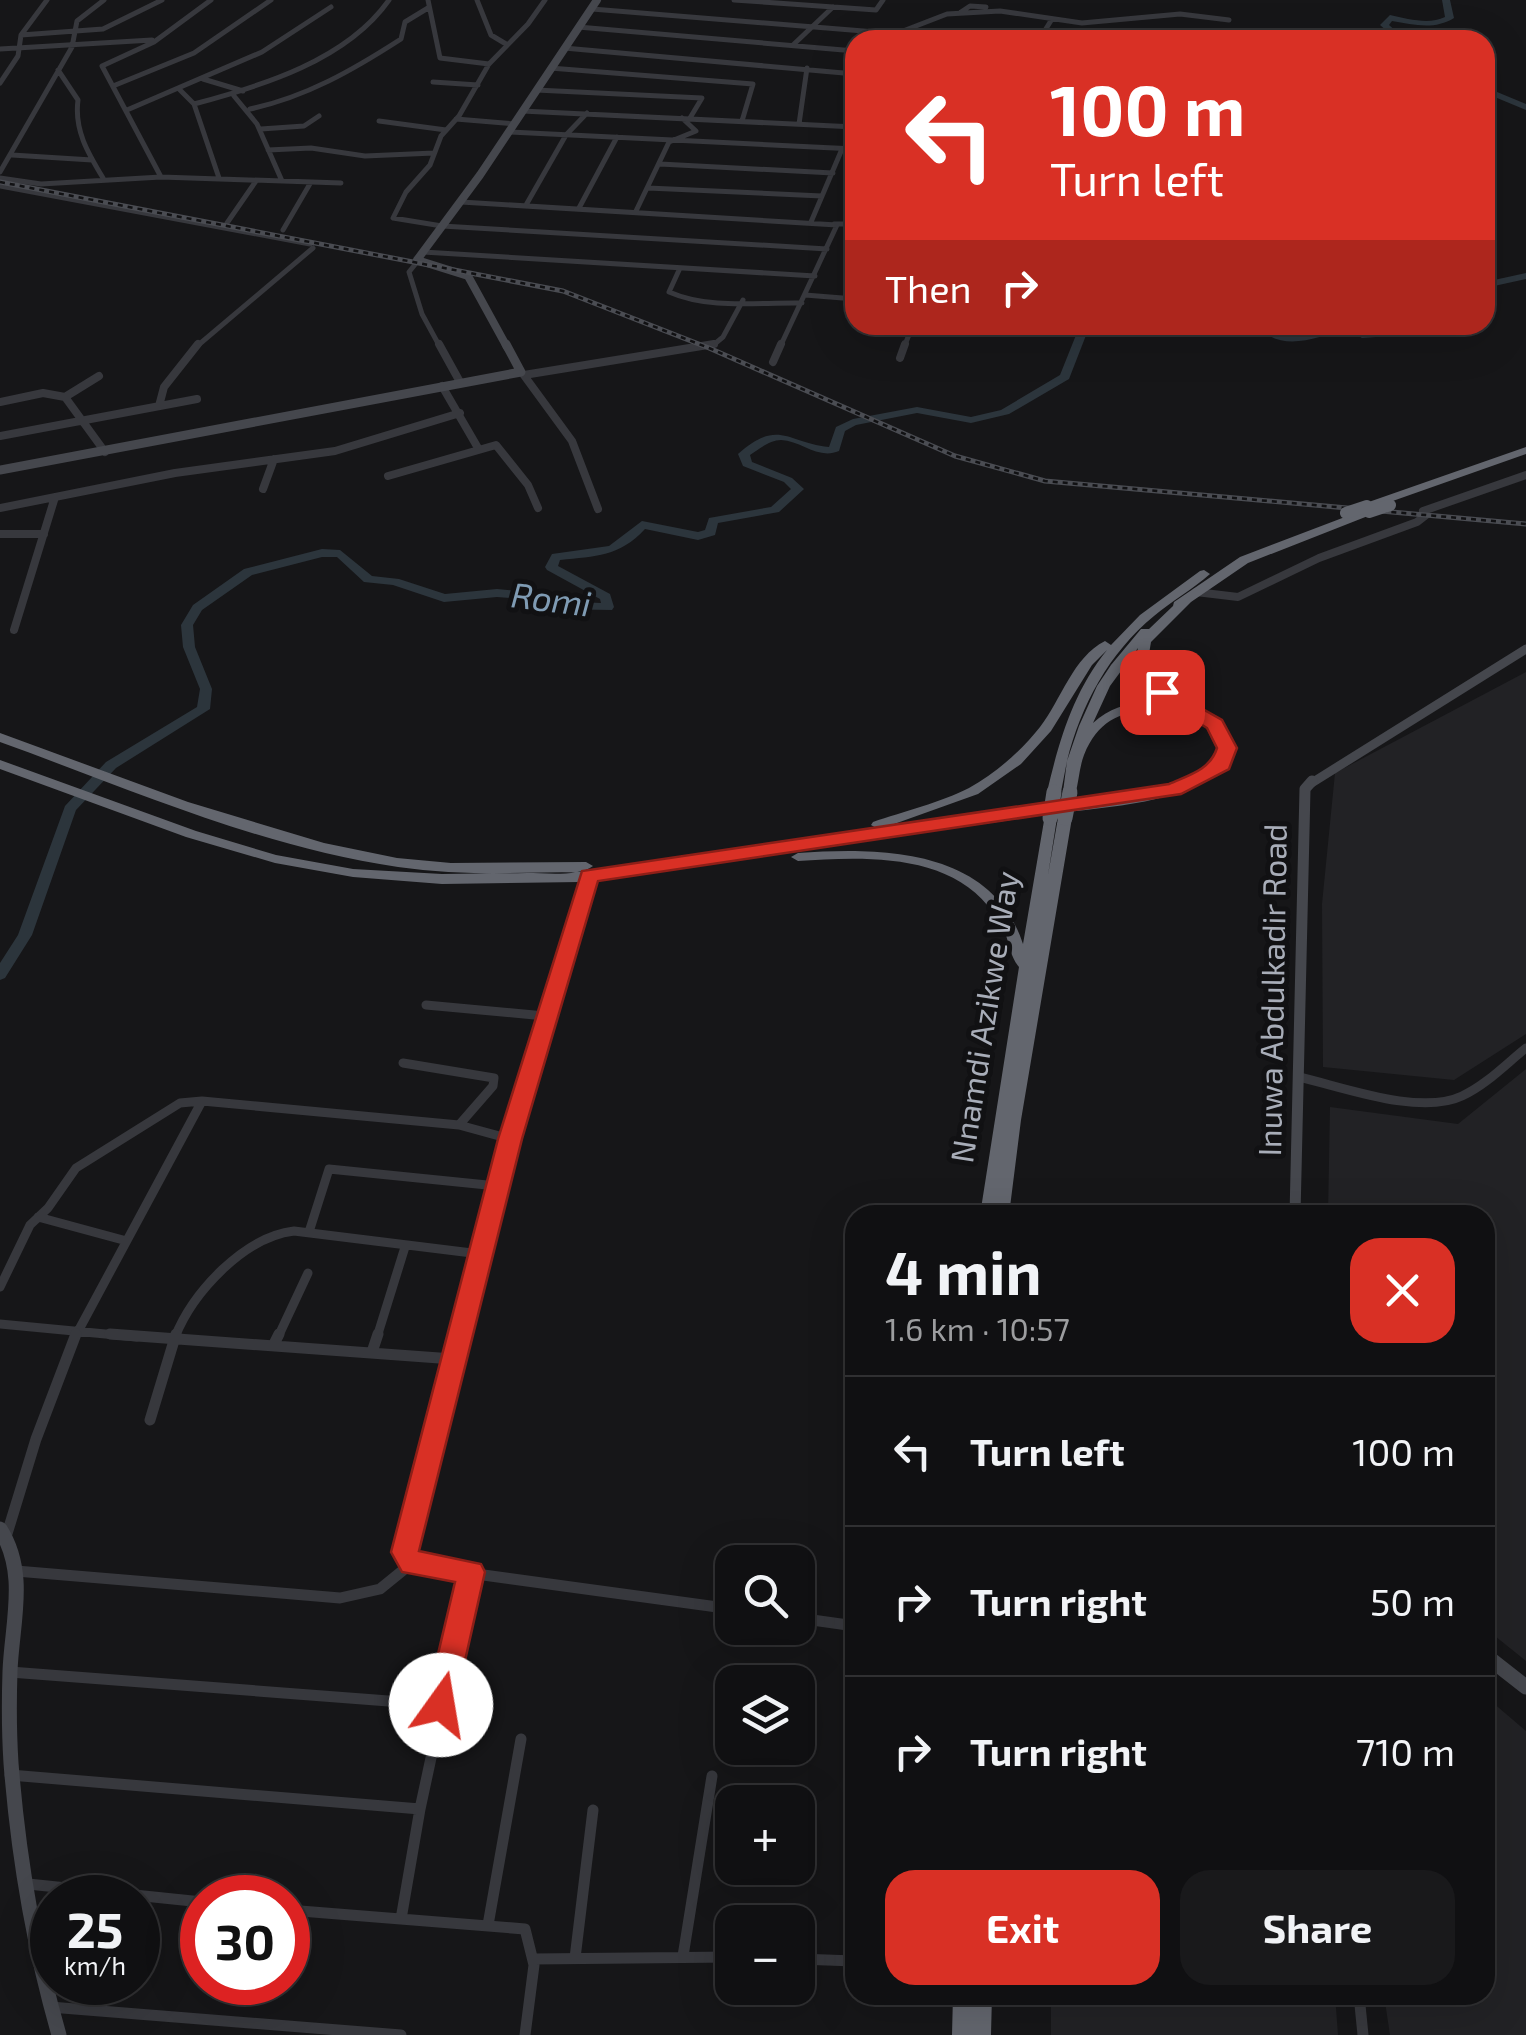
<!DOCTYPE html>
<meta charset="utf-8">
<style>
:root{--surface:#101012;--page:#19191b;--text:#f1f3f6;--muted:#9c9d9f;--line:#303032;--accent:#d93025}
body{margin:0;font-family:"Exo 2",sans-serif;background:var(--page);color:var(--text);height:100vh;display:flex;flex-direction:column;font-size:38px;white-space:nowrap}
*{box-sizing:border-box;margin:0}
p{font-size:32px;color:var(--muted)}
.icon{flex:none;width:55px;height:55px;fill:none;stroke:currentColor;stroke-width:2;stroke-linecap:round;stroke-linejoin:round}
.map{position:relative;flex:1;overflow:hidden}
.sheet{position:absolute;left:845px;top:1205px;width:650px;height:800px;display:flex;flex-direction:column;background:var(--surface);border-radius:30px;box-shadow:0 10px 40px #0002,0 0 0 2px var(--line)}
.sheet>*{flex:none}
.top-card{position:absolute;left:845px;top:30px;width:650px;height:305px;border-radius:30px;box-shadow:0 10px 40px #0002,0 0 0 2px var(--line);background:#d93025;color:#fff;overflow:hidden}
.tools{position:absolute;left:715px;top:1545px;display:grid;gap:20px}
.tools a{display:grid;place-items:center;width:100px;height:100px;border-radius:20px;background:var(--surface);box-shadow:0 10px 40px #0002,0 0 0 2px var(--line);font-size:50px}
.speed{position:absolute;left:30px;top:1875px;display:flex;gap:20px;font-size:50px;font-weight:700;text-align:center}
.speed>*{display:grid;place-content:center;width:130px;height:130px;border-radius:50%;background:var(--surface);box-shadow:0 10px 40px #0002,0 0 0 2px var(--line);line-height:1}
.speed small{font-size:25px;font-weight:400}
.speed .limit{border:15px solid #d22;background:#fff;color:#111}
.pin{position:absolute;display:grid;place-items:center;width:85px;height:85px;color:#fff;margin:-42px;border-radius:20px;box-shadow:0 5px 15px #0006}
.me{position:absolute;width:110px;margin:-55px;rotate:13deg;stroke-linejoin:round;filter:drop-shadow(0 0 8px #0008)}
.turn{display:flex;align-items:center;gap:35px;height:210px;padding:0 40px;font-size:45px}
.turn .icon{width:130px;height:130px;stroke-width:2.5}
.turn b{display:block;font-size:70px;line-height:85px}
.then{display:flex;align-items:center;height:95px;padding:0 40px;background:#0003;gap:20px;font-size:38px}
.round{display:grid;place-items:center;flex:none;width:105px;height:105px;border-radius:30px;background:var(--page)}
.summary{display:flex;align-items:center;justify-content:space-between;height:170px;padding:0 40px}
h1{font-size:60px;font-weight:700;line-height:75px}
.action{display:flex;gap:20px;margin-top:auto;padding:20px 40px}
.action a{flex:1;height:115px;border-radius:30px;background:var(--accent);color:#fff;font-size:40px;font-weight:700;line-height:115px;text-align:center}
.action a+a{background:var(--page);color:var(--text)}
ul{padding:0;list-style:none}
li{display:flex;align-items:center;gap:30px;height:150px;padding:0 40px;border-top:2px solid var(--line)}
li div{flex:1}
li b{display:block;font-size:38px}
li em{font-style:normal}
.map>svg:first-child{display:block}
.built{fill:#222225}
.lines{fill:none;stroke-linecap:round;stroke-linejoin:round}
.river{fill:#2c353c;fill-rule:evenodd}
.street-far3{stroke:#37383d;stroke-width:5}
.street-far2{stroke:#37383d;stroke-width:8}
.street-far1{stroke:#37383d;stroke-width:9}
.street{stroke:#37383d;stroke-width:11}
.secondary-far3{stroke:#45474d;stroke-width:8}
.secondary-far2{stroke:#45474d;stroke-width:9}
.secondary-far1{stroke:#45474d;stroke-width:11}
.secondary{stroke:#45474d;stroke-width:15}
.highway{fill:#63666e;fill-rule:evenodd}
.rail-casing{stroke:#4a4c52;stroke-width:5}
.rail{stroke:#111113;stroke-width:2.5;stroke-dasharray:5;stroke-linecap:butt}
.highway-bridge-far1{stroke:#63666e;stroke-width:12}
.highway-bridge{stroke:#63666e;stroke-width:15}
.route{fill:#d93025;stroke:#8d1f18;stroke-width:2.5}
.labels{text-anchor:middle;stroke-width:10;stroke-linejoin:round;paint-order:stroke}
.street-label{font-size:32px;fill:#a8adb8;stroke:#111113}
.water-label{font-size:35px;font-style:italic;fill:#7f9bb3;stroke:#111113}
</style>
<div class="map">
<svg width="1526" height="2035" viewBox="0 0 1526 2035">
<rect width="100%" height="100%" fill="#161618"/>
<path class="built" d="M1526,672V1034L1454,1080L1323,1067L1322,904L1335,773Z
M1526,1069V1661L1485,1628V1215H1328L1330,1107L1458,1124Z
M1485,1696L1526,1731V2035H1390L1384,1995H1485Z
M1051,1995H1335L1338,2035H1051Z"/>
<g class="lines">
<path class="river" d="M1442,0H1450L1454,18C1435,30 1414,25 1392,21L1389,25L1406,40H1397L1380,25L1390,15C1408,19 1429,25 1445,17Z
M1485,87L1526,104V110L1485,93Z
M1526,273V279L1485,288V282Z
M1080,325H1090L1069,379L1009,414L971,423L917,413L856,425L845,431L839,451C818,460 802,441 781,440C770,440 759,449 750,455L752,462L792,478L804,489L779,512L718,523L715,535L698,540L645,529C619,557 596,556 560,560L558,566L610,594L614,607L612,610L552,609L526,599L497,597L444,602L393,585L364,582L337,557H322L252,575L202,610L193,625L195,647L212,689L210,709L116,768L76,810L32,935L5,978L0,980V963L18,935L65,806L106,762L197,707L200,689L183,647L181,625L193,605L244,569L322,549L340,550L372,576L399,579L445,594L497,589L528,592L554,601L601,603L600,599L547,570L545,567L552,554L609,546L642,521L698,532L705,530L709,518L771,507L791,489L784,482L743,466L738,454C779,418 787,443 829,447L836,427L853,419L917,407L971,417L1001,410L1060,375Z
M1172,325L1197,328L1203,325H1216L1199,334L1178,332Z
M1262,325H1275L1271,329C1301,350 1336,310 1364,332L1453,325L1433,333L1362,338L1347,329C1317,337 1284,353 1259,328Z"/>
<path class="street-far3" d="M428,0L440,58L489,64
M477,0L491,35L506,44
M545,0L528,24L489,64L459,116L441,136L430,165L406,192L393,218L442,226L827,249
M734,0L876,10L883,0
M592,9L974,40
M961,12L970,6L986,7
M578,27L855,51
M903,31L947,14L1000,11L1082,23L1180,14L1229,20
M21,35L103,29L162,0
M1039,40L1052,19
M793,45L833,7
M564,48L855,74
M0,49L152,40
M550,68L753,84L742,121
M58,70L78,100C74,130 88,153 103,178
M854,74L855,123
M203,79L243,91
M433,82L478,85
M0,83L18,56L21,35L47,0
M113,86L194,53L271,0
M180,90L194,104L219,178
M536,90L702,98L690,118
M234,96L257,124L282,181
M194,104C262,86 347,60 389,0
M250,109C306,97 353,70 401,39L405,22L428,8
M127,110L262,52L331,7
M522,111L855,127
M456,119L515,124
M379,121L446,130
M799,124L807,68
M261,129L304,126L319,116
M510,132L855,149
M268,150L311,148L365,156L434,153
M12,155L92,160
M660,164L833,173
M0,172L72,47L77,21L104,0
M161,177L102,66L154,42L211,0
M0,178L41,184L161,177L341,183
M0,186L310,244
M648,188L822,196
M461,202L837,225L780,347
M526,205L566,135L587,113
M579,208L617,137
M636,211L669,142L696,131L682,118
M811,222L842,149
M227,223L256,181
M834,224H855
M283,230L311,182
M423,252L815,276
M417,262L409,272L422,314L440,347
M680,268L669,292C710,310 759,302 802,303
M805,295L855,299
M196,347L313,248
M711,347L723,337L743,300
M904,347L913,325"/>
<path class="street-far2" d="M439,344L460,382
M900,358L905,344
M773,362L781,344
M523,374L572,441L598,509
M524,375L714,344
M442,386L478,448
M65,397L99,376
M0,402L43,393L65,397L105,452
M159,406L164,387L198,344
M0,436L197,399
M388,476L496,445L528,485L538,508
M263,489L274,459
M0,508L175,473L335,451L460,413
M0,534H44
M1196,592L1238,597L1319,558L1417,522L1426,515L1423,511L1526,475
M14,630L55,497"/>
<path class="street-far1" d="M426,1005L545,1016
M403,1063L494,1078L493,1086L459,1125
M1299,1077C1343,1087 1420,1116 1462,1096C1486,1085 1506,1064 1526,1048
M38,1217L123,1240
M309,1232L329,1169L497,1186
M0,1287L30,1225L48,1208L76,1168L180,1103L202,1101L459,1125L510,1139
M0,1324L137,1337
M75,1337L202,1101
M175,1337C193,1292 244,1237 294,1231L480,1254
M278,1337L308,1273
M377,1337L405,1247
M459,1337L510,1139L589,875"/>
<path class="street" d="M110,1334L453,1359
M459,1334L406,1559L425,1567L732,1609
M274,1344L279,1334
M372,1352L378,1334
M150,1420L176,1334
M6,1537L36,1439L76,1334
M16,1571L340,1598L380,1589L412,1563
M798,1618L855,1626
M10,1672L441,1705
M10,1775L420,1809
M28,1884L202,1902
M288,1910L525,1929L534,1965L525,2035
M401,1919L420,1809L471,1572
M488,1925L521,1739
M683,1956L712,1776
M575,1958L593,1810
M533,1959L732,1957
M798,1959L855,1961
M1359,1995L1363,2035
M50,2007L401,2035"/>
<path class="secondary-far3" d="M507,347L468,276L417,260L480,175L597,0"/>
<path class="secondary-far2" d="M0,470L521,372L506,344
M1310,784L1526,649"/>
<path class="secondary-far1" d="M1295,1215L1305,789L1312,781"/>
<path class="secondary" d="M0,1529C28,1573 12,1622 10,1671C9,1701 9,1732 11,1763C18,1853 34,1948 59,2035
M1485,1655L1526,1687"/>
<path class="highway" d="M1526,447V454L1370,509L1375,512L1373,514L1248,563L1191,602L1151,642L1147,666L1153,677L1174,694L1211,716L1233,739L1229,764C1183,805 1110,806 1052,814L1057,818L1048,875L1058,818L1065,814L1072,818L1021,1120L1009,1215H980L1019,967C1011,958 1009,944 1005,932C1002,923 995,914 988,906C945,852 859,857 798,861L791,857L798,853C881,847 992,848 1023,944L1045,815L580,882L442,884L353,877L275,863L186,837L0,769V760L196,831L276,855L353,869L442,874L580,872L1135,794L1183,782L1216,762L1219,739L1213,730L1191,715L1186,717C1143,706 1103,707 1084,755C1079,768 1079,782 1075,795H1065L1063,792L1067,761L1061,792L1059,795H1049L1047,792C1059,741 1073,692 1107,650L1092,665L1051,731L1021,764L978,794L883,828L878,829L871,825L873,822C902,812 942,802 969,788C996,773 1021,751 1040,727C1061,700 1073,657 1105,641L1111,645L1140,615L1200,571L1204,570L1210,574C1193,589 1172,601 1154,616C1109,653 1081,705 1067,761L1079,726L1097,686L1111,665L1141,629H1149L1173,606L1174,602L1240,557L1366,509L1361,506L1363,504ZM1138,648C1137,654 1134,659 1135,665C1137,684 1162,698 1177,707C1146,699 1117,701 1093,723L1110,686Z
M0,733L188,802L324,843L397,858L451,863L586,862L593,866C578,877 545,873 527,873C484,874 440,873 398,867C260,847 130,789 0,742Z
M953,1995H992L991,2035H952Z"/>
<defs>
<path id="rail" d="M0,182L563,291L709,348L955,456L1045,481L1526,524"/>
</defs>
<use href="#rail" class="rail-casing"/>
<use href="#rail" class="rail"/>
<path class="highway-bridge-far1" d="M1369,512L1390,505
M1346,513L1367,506"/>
<path class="highway-bridge" d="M1050,818L1054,792
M1065,818L1070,792"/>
</g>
<path class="route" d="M1162,686L1222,720L1237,748L1229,769L1181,794L598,881L522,1139L419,1551L481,1564L485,1572L455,1705L451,1714L441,1718L430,1714L426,1705L455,1582L402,1572L391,1552L498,1139L582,871L1169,784C1189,775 1210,770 1217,748L1207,728L1156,696L1153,692Z"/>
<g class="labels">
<g class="street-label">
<text transform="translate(1273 990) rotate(-89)" y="11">Inuwa Abdulkadir Road</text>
<text transform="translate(985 1017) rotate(-81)" y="11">Nnamdi Azikwe Way</text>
</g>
<g class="water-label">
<text transform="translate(551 600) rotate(7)" y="12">Romi</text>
</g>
</g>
</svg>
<div class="tools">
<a><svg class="icon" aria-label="search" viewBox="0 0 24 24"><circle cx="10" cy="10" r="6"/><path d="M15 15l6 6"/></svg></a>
<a><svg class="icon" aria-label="layers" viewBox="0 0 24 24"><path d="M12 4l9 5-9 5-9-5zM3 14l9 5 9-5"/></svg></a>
<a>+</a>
<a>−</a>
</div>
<div class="speed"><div>25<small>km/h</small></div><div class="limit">30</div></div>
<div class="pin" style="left:1162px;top:692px;background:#d93025"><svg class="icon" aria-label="arrive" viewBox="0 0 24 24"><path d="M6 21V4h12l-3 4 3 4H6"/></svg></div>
<svg class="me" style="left:441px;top:1705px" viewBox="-20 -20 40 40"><circle r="19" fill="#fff"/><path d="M0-13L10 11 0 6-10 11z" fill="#d93025"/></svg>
<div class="top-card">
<div class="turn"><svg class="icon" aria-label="left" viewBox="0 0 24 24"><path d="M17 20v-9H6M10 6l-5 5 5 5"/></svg><div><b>100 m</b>Turn left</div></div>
<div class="then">Then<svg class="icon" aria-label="right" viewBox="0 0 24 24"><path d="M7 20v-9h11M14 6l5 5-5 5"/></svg></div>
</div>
<section class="sheet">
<div class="summary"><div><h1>4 min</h1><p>1.6 km · 10:57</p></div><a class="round" style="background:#d93025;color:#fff"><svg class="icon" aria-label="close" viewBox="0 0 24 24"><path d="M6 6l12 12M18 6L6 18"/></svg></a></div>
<ul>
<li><svg class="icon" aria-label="left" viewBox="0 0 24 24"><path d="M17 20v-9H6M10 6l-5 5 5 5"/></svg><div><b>Turn left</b></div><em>100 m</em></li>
<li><svg class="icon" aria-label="right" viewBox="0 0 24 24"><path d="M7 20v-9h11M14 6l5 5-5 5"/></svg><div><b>Turn right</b></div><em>50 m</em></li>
<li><svg class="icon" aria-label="right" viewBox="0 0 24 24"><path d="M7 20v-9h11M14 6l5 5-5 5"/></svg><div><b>Turn right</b></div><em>710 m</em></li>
</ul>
<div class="action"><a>Exit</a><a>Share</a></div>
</section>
</div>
